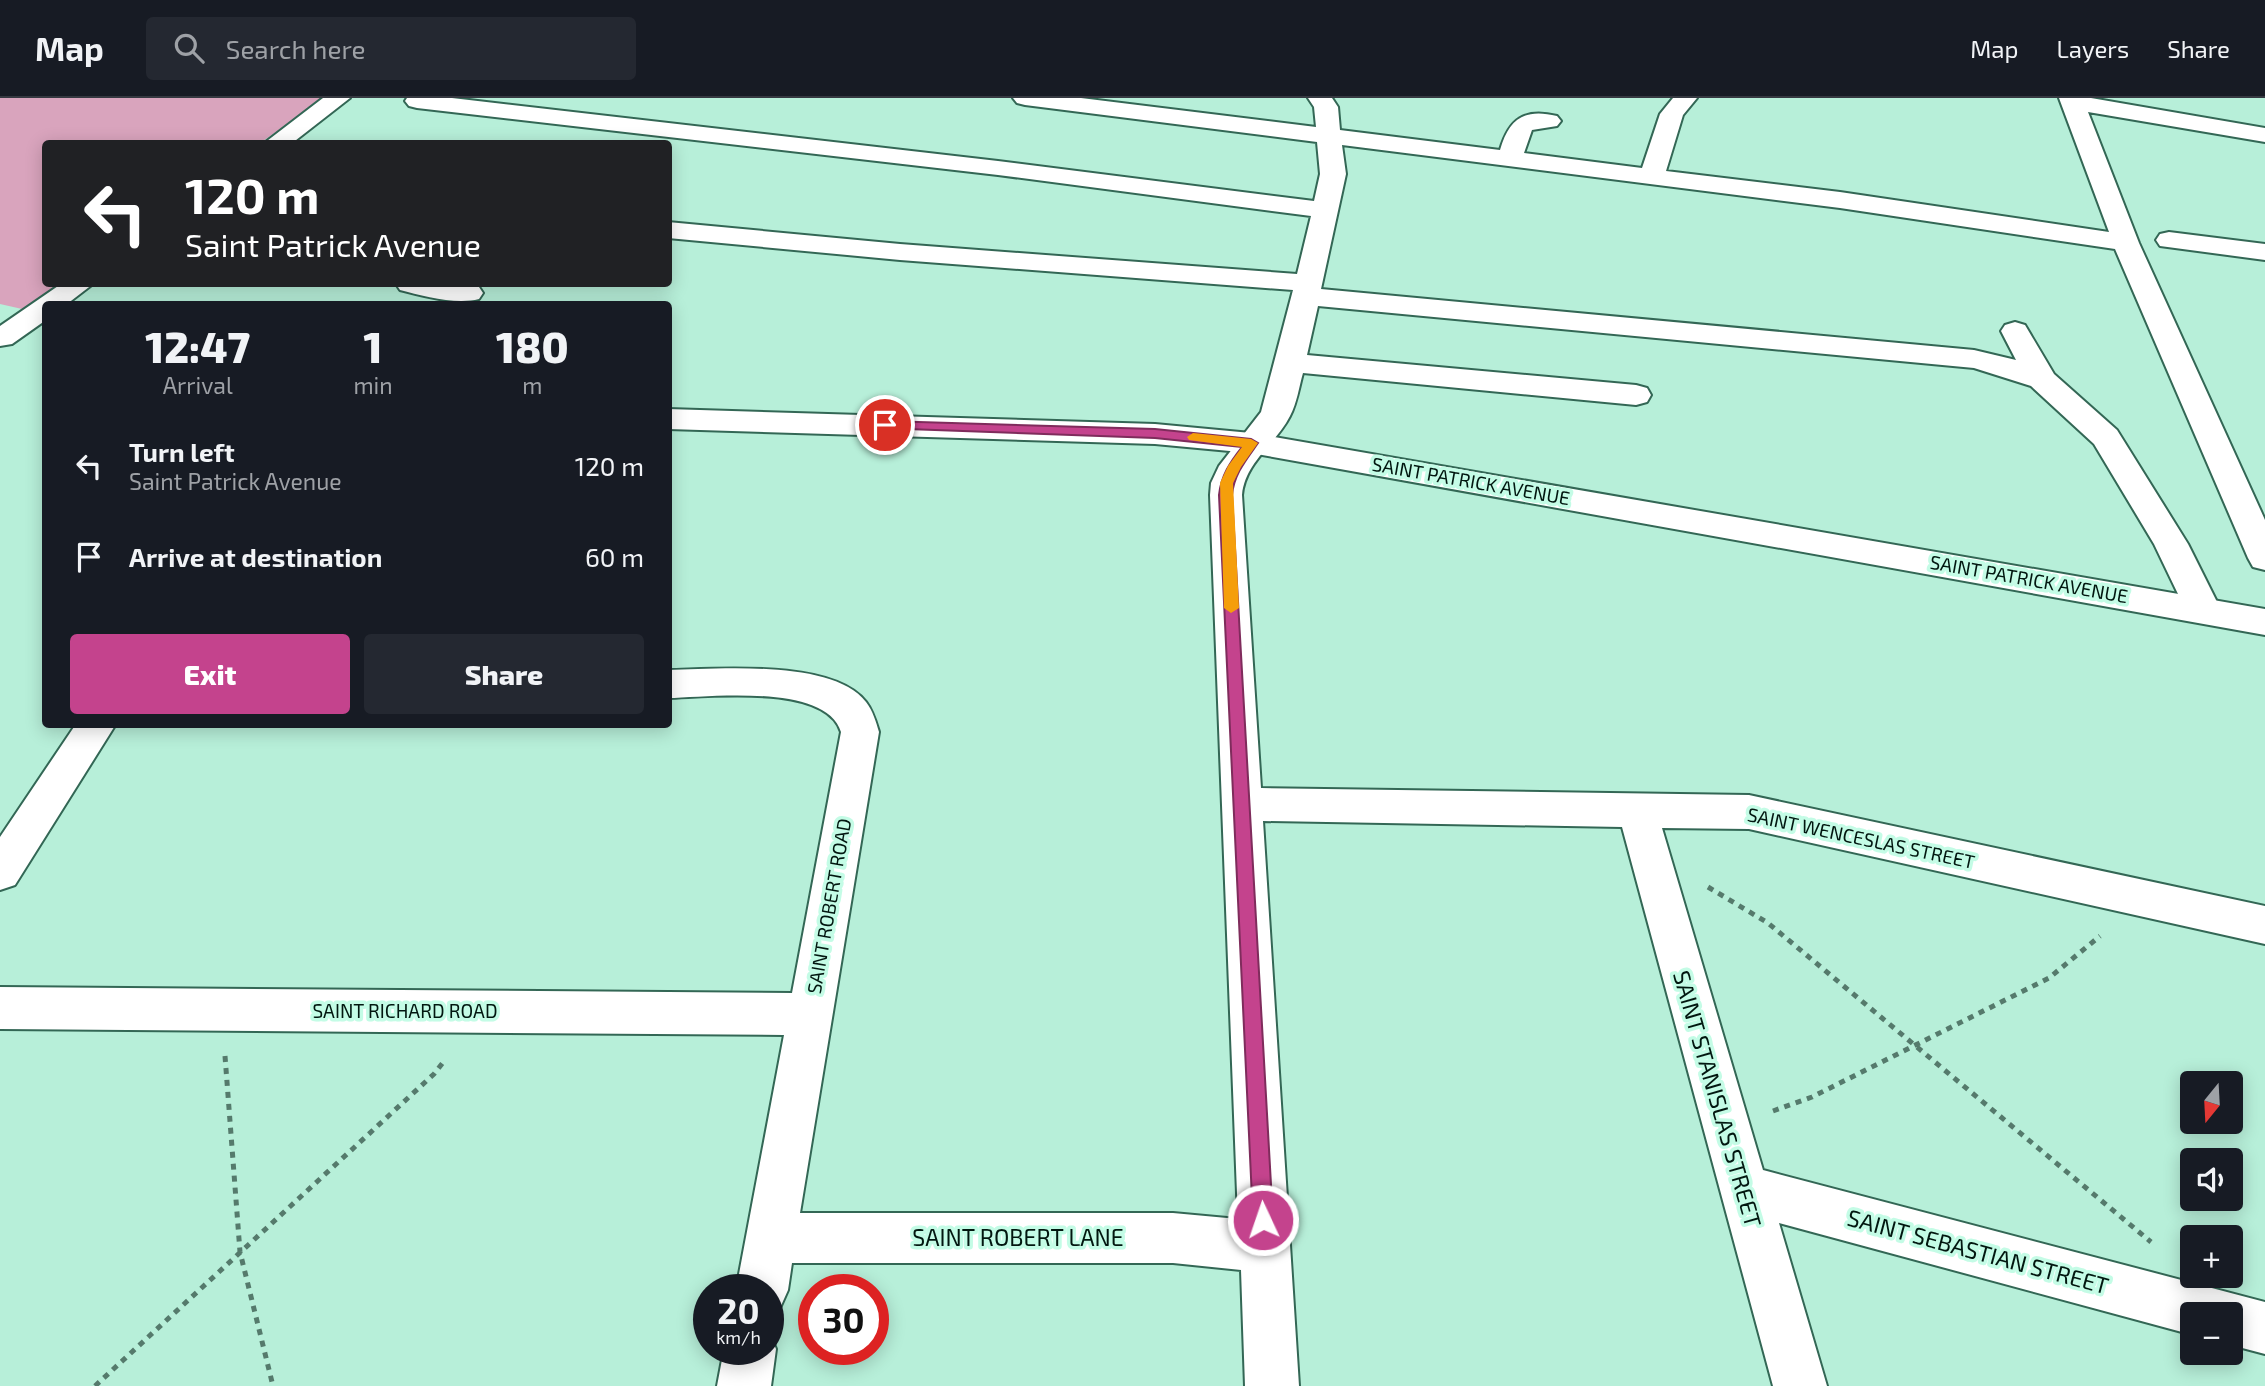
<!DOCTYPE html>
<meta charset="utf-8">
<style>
:root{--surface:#171b24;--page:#242831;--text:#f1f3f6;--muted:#9ea1a6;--line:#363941;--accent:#c4438d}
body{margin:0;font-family:"Exo 2",sans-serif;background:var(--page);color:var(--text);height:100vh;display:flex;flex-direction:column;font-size:26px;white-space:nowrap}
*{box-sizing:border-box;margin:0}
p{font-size:23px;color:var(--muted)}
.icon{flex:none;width:38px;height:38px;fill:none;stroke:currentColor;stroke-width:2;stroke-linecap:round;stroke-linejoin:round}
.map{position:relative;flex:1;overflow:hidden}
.side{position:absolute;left:42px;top:203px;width:630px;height:427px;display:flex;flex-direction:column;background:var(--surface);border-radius:7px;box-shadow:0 4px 18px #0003}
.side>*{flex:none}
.guide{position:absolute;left:42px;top:42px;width:630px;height:147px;border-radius:7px;box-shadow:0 4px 18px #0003;background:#202124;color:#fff;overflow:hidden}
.needle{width:46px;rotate:198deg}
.fabs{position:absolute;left:2180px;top:973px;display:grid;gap:14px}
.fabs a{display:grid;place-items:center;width:63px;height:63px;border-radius:7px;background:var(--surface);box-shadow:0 4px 18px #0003;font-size:35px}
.speed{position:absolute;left:693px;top:1176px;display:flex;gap:14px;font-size:35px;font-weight:700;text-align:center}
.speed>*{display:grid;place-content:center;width:91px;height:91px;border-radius:50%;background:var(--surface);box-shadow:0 4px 18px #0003;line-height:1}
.speed small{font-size:18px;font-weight:400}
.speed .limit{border:10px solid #d22;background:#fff;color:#111}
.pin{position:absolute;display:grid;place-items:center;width:60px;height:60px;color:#fff;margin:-30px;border:4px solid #fff;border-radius:50%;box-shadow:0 2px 7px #0007}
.me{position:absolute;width:77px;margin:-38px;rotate:357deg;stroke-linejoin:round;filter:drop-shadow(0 0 5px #0008)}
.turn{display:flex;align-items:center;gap:24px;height:147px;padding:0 28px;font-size:32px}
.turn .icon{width:91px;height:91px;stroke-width:2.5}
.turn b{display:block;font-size:49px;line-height:60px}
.eta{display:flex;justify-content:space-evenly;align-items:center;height:119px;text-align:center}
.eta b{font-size:42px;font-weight:800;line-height:49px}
.primary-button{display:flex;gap:14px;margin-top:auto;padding:14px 28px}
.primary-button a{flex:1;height:80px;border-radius:7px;background:var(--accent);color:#fff;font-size:28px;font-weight:800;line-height:80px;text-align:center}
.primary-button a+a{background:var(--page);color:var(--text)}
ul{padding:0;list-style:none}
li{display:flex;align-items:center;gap:21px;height:91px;padding:0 28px}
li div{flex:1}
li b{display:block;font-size:26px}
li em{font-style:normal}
header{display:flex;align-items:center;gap:42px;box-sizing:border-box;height:98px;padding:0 35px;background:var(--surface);border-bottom:2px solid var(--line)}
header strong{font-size:33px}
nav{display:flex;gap:38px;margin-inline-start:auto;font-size:24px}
.search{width:490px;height:63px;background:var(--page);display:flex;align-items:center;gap:18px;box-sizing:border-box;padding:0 24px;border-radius:7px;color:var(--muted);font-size:26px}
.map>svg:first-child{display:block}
.green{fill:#d9a4bd}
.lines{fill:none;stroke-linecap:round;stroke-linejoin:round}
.minor-casing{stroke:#336755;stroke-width:4}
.tertiary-casing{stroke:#336755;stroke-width:4}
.path{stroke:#557a6c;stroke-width:5;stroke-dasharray:6 6;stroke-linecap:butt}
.minor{fill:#fff;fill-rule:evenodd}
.tertiary{fill:#fff;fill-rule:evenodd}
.route{fill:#c4438d;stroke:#7f2c5c;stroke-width:2}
.slow{fill:#f59e0b}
.labels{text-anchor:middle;stroke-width:7;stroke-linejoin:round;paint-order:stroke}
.street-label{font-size:19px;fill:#021710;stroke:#c4fce6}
.near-street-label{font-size:23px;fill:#021710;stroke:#c4fce6}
</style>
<header>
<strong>Map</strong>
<div class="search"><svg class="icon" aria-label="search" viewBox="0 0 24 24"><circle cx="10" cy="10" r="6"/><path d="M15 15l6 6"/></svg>Search here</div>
<nav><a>Map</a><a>Layers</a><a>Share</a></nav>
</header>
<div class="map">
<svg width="2265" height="1288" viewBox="0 0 2265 1288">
<rect width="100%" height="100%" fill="#b7efd9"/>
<path class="green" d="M0,0H325L260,45L46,46V186H68L31,213L0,206Z"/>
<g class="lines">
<defs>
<path id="minor" d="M323,0H350L291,46H263Z
M407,0H452L998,63L1314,103L1320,76L1317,44L1025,7L1017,5L1013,0H1081L1316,29L1314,9L1308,0H1332L1338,9L1340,32L1500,52C1509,21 1524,10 1557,18L1561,23L1557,28L1532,32L1524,55L1642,70L1660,16L1673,0H1697L1683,17L1666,73L1840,94L2109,134L2059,0H2091L2265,30V44L2088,14L2139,145L2265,422V472L2253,469L2248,460L2115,151L1840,110L1342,47L1346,76L1321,191L1974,252L2016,262L2001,233L2005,227L2015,224L2025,227L2054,276L2117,332L2188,446L2221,512L2216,521L2203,525L2190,521L2154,446L2094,346L2031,288L1974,270L1318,208L1307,257L1636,287L1647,290L1651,297L1647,304L1636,307L1303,275C1299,289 1297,305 1290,318C1276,346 1245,364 1242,397L1261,690L1749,697L2265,808V846L1749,731L1662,730L1763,1072L2265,1204V1256L2231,1247V1216H2193V1237L1779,1125L1827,1288H1773L1622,729L1263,723L1299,1288H1245L1241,1172L1173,1165H792L788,1192L780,1210L768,1215V1192H736L784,937L0,931V889L792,895L841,634C826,585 709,599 668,600V572C718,571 833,561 866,604C873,613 876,624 879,634L800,1115H1173L1238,1121L1210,397L1211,385L1219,368L1261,314L1293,192L900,162L668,140V124L900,146L1297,176L1311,118L998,77L417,10L409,8L405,3Z
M2169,134L2265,146V162L2160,148L2156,142L2160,136Z
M61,186H93L67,206H46V222L12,246L0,248V228Z
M396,186H461L479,189L483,195L479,201C456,207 423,198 400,192Z
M768,1232L776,1251L771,1288H717L724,1251H768Z"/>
<path id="tertiary" d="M668,311L1155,326L1251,335L2265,511V537L1251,355L1155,346L668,331Z
M76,626H116L15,787L0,792V739Z"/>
</defs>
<use href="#minor" class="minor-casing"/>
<use href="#tertiary" class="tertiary-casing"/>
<path class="path" d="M1708,789L1768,825L2151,1144
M225,958L240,1154L273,1288
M1773,1013L1812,999L2049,880L2100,838
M95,1288L434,976L445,962"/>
<use href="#minor" class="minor"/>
<use href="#tertiary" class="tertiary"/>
</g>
<path class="route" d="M885,323L1155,331L1251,341L1258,345C1246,362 1234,376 1232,397L1273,1122L1270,1129L1263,1132L1256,1129L1253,1122L1219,397C1221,378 1230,364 1242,349L1155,340L880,330V325Z"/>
<path class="slow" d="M1193,335L1251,341L1258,345L1241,369L1233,385L1239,510L1231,515L1224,510L1220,385L1228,368L1242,349L1189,342L1187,339Z"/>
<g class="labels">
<g class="street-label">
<text transform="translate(1471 383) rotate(10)" y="7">SAINT PATRICK AVENUE</text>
<text transform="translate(2029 481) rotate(10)" y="7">SAINT PATRICK AVENUE</text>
<text transform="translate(1861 740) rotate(12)" y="7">SAINT WENCESLAS STREET</text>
<text transform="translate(829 808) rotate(-80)" y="7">SAINT ROBERT ROAD</text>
<text x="405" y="920">SAINT RICHARD ROAD</text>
</g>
<g class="near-street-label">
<text transform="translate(1717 1001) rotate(74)" y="8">SAINT STANISLAS STREET</text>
<text x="1018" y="1148">SAINT ROBERT LANE</text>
<text transform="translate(1978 1154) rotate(15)" y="8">SAINT SEBASTIAN STREET</text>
</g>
</g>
</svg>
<div class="fabs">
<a><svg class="needle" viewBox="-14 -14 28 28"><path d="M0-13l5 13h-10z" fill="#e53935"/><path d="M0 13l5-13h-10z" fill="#9ea1a6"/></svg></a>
<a><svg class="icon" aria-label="sound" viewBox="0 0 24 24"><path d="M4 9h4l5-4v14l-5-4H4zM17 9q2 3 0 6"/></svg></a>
<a>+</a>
<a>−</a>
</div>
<div class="speed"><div>20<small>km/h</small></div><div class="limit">30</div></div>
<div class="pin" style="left:885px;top:327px;background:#d93025"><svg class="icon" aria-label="arrive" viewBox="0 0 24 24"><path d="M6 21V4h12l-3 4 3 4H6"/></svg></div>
<svg class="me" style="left:1263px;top:1122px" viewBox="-20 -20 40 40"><circle r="17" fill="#c4438d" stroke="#fff" stroke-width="3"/><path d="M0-11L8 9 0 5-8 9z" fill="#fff"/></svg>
<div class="guide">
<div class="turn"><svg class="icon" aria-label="left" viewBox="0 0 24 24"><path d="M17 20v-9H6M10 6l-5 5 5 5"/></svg><div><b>120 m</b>Saint Patrick Avenue</div></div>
</div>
<section class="side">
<div class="eta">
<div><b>12:47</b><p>Arrival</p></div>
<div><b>1</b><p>min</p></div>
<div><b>180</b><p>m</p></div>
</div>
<ul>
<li><svg class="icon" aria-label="left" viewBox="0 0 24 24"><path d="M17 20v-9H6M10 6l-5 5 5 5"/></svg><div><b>Turn left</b><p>Saint Patrick Avenue</p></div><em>120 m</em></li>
<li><svg class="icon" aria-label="arrive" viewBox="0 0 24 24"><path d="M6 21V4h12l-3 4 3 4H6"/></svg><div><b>Arrive at destination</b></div><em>60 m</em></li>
</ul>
<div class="primary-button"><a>Exit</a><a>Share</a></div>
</section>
</div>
